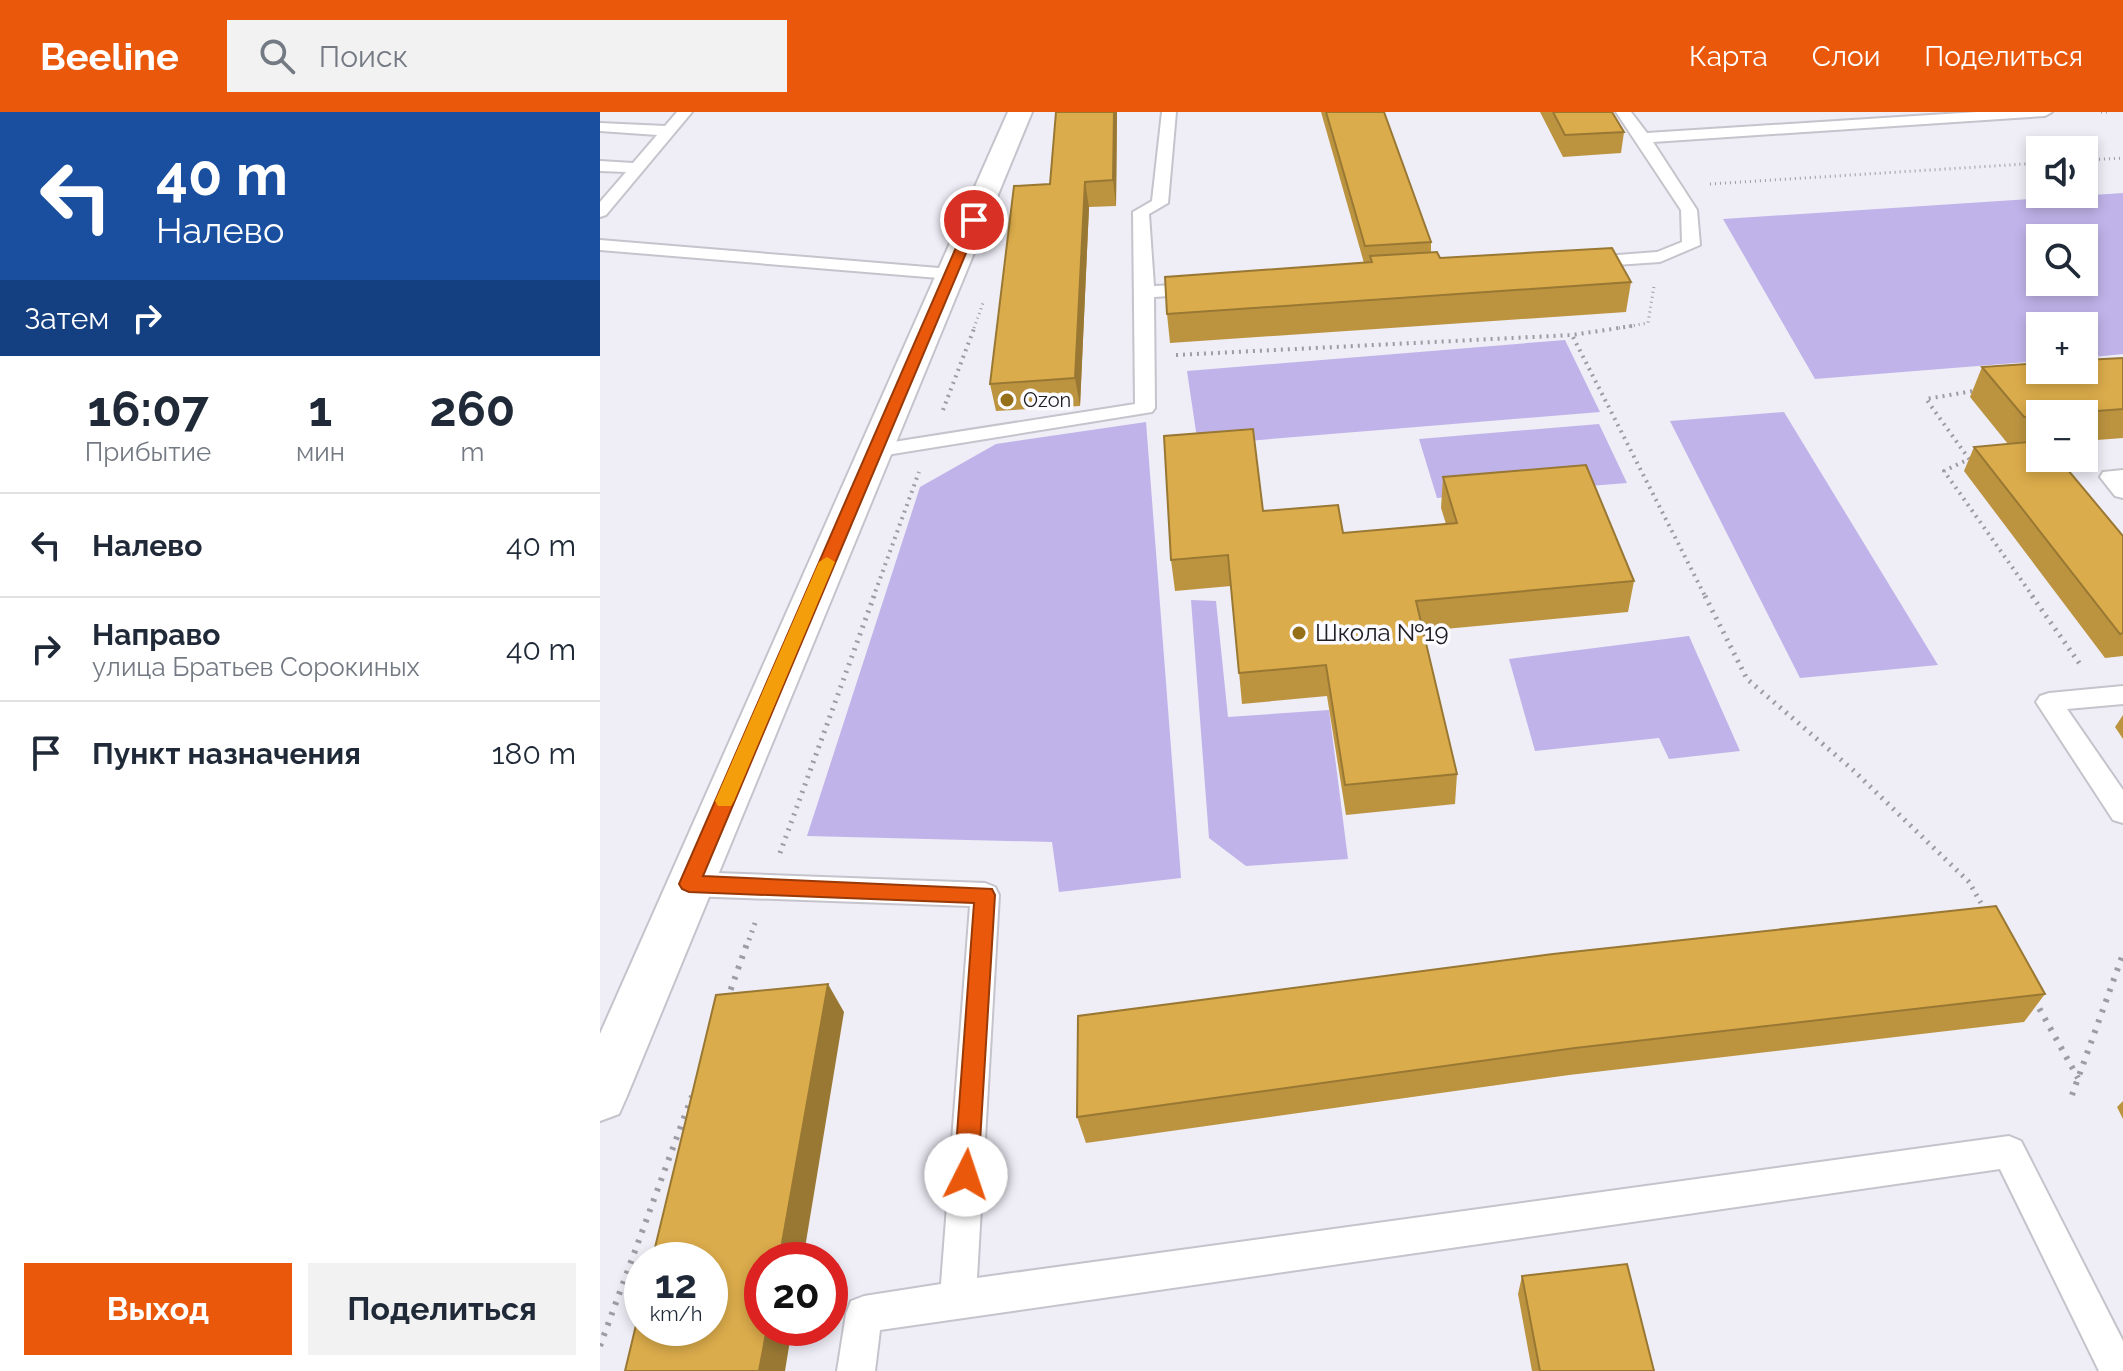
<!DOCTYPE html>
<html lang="ru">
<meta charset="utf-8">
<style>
:root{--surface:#fff;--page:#f2f2f3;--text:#1f2937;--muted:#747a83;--line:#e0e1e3;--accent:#ea580c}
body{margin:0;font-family:Raleway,sans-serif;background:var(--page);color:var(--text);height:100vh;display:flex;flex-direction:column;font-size:30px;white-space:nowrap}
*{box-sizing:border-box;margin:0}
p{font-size:26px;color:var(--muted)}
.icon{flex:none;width:44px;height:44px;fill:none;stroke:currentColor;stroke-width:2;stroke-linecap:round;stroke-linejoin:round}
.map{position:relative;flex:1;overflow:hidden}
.side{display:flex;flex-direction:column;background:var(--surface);width:600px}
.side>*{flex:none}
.hud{background:#1a4fa0;color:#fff;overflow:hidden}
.controls{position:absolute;left:1426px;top:24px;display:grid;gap:16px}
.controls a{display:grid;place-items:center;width:72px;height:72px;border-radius:0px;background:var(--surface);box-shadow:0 4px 12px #0003;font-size:40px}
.speed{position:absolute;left:24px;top:1130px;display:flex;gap:16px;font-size:40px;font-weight:700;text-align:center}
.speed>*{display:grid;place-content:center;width:104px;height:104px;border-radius:50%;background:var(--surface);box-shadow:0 4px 12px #0003;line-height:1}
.speed small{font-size:20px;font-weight:400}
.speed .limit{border:12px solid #d22;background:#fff;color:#111}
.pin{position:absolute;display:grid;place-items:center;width:68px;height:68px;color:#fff;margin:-34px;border:4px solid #fff;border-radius:50%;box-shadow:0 2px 8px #0007}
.me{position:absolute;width:88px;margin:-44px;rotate:4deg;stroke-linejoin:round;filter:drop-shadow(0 0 6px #0008)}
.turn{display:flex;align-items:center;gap:28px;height:168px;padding:0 24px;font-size:36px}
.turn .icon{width:104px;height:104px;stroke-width:2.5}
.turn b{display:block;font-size:56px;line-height:68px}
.then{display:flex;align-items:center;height:76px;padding:0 24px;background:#0003;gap:16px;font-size:30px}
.eta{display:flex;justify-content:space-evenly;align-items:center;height:136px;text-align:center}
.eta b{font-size:48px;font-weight:700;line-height:56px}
.primary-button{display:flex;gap:16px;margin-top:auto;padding:16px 24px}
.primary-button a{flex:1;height:92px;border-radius:0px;background:var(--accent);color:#fff;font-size:32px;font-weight:700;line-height:92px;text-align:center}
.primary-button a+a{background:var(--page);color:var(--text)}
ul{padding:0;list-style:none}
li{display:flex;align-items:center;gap:24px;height:104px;padding:0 24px;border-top:2px solid var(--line)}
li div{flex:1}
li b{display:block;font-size:30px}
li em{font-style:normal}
header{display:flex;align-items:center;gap:48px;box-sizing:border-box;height:112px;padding:0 40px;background:var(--accent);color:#fff}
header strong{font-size:38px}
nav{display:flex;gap:44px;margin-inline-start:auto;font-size:28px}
.search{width:560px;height:72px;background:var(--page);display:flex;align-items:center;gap:20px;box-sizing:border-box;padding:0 28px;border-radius:0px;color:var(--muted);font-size:30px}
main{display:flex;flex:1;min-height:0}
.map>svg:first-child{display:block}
.green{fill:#c0b3e9;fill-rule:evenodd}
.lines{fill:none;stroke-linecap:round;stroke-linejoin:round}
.lane-casing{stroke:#c5c3cb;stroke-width:4}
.secondary-casing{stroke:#c5c3cb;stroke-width:4}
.path-far3{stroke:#9d9ca2;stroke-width:3;stroke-dasharray:1 4;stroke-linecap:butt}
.path-far2{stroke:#9d9ca2;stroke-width:4;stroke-dasharray:2 5;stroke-linecap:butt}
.path-far1{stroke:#9d9ca2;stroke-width:5;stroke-dasharray:2 6;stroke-linecap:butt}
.path{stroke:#9d9ca2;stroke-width:6;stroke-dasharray:3 8;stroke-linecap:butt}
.lane{fill:#fff;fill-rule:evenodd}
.secondary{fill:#fff;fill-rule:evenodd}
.wall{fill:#bc9440}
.shaded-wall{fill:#997834}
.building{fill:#dbac4b;stroke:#997834;stroke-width:2}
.route{fill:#ea580c;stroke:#983908;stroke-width:2}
.slow{fill:#f59e0b}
.poi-dot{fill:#957019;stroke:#fcfbff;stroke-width:3}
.labels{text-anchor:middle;stroke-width:7;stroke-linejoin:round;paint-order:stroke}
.far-poi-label{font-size:20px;fill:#202023;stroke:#fcfbff;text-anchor:start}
.poi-label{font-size:24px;fill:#202023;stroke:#fcfbff;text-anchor:start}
</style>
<header>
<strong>Beeline</strong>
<div class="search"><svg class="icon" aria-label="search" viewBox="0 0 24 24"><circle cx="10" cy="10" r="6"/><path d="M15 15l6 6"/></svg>Поиск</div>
<nav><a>Карта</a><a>Слои</a><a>Поделиться</a></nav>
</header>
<main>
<section class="side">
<div class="hud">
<div class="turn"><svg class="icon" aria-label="left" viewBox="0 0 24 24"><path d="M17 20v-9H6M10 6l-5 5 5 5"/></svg><div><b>40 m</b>Налево</div></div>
<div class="then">Затем<svg class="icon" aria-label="right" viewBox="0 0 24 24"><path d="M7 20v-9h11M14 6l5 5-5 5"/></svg></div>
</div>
<div class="eta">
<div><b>16:07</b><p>Прибытие</p></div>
<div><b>1</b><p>мин</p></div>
<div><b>260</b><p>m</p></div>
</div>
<ul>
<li><svg class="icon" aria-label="left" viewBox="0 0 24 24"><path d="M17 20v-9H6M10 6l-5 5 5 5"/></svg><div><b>Налево</b></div><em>40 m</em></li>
<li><svg class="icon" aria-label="right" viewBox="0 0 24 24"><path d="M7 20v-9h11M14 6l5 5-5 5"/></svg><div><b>Направо</b><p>улица Братьев Сорокиных</p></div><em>40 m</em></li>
<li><svg class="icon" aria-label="arrive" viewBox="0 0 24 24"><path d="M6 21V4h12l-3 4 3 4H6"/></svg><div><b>Пункт назначения</b></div><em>180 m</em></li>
</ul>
<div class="primary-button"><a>Выход</a><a>Поделиться</a></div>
</section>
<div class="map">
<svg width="1523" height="1259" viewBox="0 0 1523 1259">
<rect width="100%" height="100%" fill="#efedf6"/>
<path class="green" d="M1523,81V242L1484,246V214H1440V249L1215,267L1123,107ZM1440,126H1484V170H1440Z
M965,228L1000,300L598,333L587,259Z
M1184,300L1338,553L1200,566L1070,309Z
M546,310L581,766L459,780L452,730L207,724L320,375L396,332Z
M999,312L1027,371L837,386L819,327Z
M591,488L616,489L628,605L729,598L748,747L646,754L609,726Z
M1089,524L1140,639L1069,647L1059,626L935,639L909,547Z"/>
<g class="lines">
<defs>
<path id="lane" d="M77,0H92L6,103L0,105V90L26,60L0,59V49L33,51L57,23L0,19V11L65,14Z
M562,0H576L568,91L549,102L554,174L599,172L608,177L599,182L554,185L555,296L552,300L274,345L267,343L264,339L274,333L535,292L533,100L552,89Z
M1016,0H1031L1047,21L1377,0H1452L1445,4L1053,30L1097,98L1100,133L1060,150L985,155L976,150L979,146L1057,140L1082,130L1081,98Z
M0,128L351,157L360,162L351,167L0,138Z
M1523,358V386L1515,384L1500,365L1503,360Z
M1523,574V592L1467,597L1523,678V711L1513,708L1436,590L1440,584L1449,581Z
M89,760L385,771L395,775L399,783L377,1166L1409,1024L1421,1029L1523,1229V1259H1499L1400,1057L280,1218L275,1259H237L246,1202L251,1189L264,1184L341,1172L370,794L89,784L79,780L75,772L79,764Z"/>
<path id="secondary" d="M408,0H432L27,984L19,1002L0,1009V922Z"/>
</defs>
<use href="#lane" class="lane-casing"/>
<use href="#secondary" class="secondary-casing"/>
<path class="path-far3" d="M1501,0H1509
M1484,48L1523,46
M1110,72L1440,51
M374,216L383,191
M1019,216L1048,211L1054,174"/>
<path class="path-far2" d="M1032,214L972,223L1106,486
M576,243L972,223
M1379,278L1326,287L1369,347L1344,359L1434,486
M343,298L375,214
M273,486L319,360"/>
<path class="path-far1" d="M1105,484L1147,567L1253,658L1369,770L1385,798
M1432,484L1482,555
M180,741L274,484
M149,828L155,811"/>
<path class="path" d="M1434,887L1478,966
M127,888L149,826
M1472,983L1523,842
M0,1234L92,984"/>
<use href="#lane" class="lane"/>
<use href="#secondary" class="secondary"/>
</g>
<path class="wall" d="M517,0L516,94L489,95L480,294L396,299L390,272Z
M721,0H784L831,130V140L840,146L1031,170L1026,200L570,231L567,202L764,151Z
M940,0H1012L1024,20L1021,41L963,45Z
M1523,246V326L1484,329V302H1440V346L1523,424V544L1505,546L1364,359L1374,335L1408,332L1370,285L1382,255Z
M843,365L1034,469L1028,500L823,519L857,662L855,692L746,703L727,584L642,592L631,474L575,479L571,448L663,399L743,421L846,412L841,396Z
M1523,603V627L1515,615Z
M1445,882L1424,910L969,963L486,1031L477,1005L478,904Z
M1523,989V1007L1517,995Z
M922,1164L1054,1259H932L918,1182Z"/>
<path class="shaded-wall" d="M514,0H517L516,94L513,68Z
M485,70L489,95L480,294L475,266Z
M228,872L244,900L203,1148H179Z
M167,1216H192L185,1259H159Z"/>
<path class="building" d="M456,0H514L513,68L485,70L475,266L390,272L414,74L450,72Z
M726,0H784L831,130L765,134Z
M953,0H1012L1024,20L965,23Z
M1012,136L1031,170L567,202L565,165L772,150L770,144L837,140L840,146Z
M1523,246V297L1458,302H1440V304L1424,305L1382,255L1440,251V258H1484V248Z
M653,317L663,399L738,393L743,421L857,411L843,365L986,353L1034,469L816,489L857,662L745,673L726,553L639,561L628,443L571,448L564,324Z
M1440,329V346H1458L1523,424V521L1520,522L1374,335Z
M1396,794L1445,882L975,936L477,1005L478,904L953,842Z
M228,872L179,1148H162V1216H167L159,1259H25L42,1188V1216H110V1148H52L116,883Z
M1027,1152L1054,1259H940L922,1164Z"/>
<path class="route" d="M374,104L380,108L103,764L392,777L395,783L378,1063L374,1071L366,1074L358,1071L354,1063L374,791L89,780L82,777L79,772L368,108Z"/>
<path class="slow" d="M227,445L235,450L134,689L131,694H118L115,689L219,450Z"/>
<g class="poi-dot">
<circle cx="407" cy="288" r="8"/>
<circle cx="699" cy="521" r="8"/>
</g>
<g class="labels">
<g class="far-poi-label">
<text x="423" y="295">Ozon</text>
</g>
<g class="poi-label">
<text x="715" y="529">Школа №19</text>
</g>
</g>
</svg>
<div class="controls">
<a><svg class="icon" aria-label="sound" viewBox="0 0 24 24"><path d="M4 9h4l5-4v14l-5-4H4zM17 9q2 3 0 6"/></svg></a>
<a><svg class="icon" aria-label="search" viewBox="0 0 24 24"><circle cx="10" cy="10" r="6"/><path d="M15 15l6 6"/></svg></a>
<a>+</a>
<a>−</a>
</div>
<div class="speed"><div>12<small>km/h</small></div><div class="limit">20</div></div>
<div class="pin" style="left:374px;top:108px;background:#d93025"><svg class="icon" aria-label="arrive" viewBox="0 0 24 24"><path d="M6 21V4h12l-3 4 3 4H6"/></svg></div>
<svg class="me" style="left:366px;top:1063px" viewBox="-20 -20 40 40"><circle r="19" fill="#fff"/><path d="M0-13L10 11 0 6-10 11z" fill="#ea580c"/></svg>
</div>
</main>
